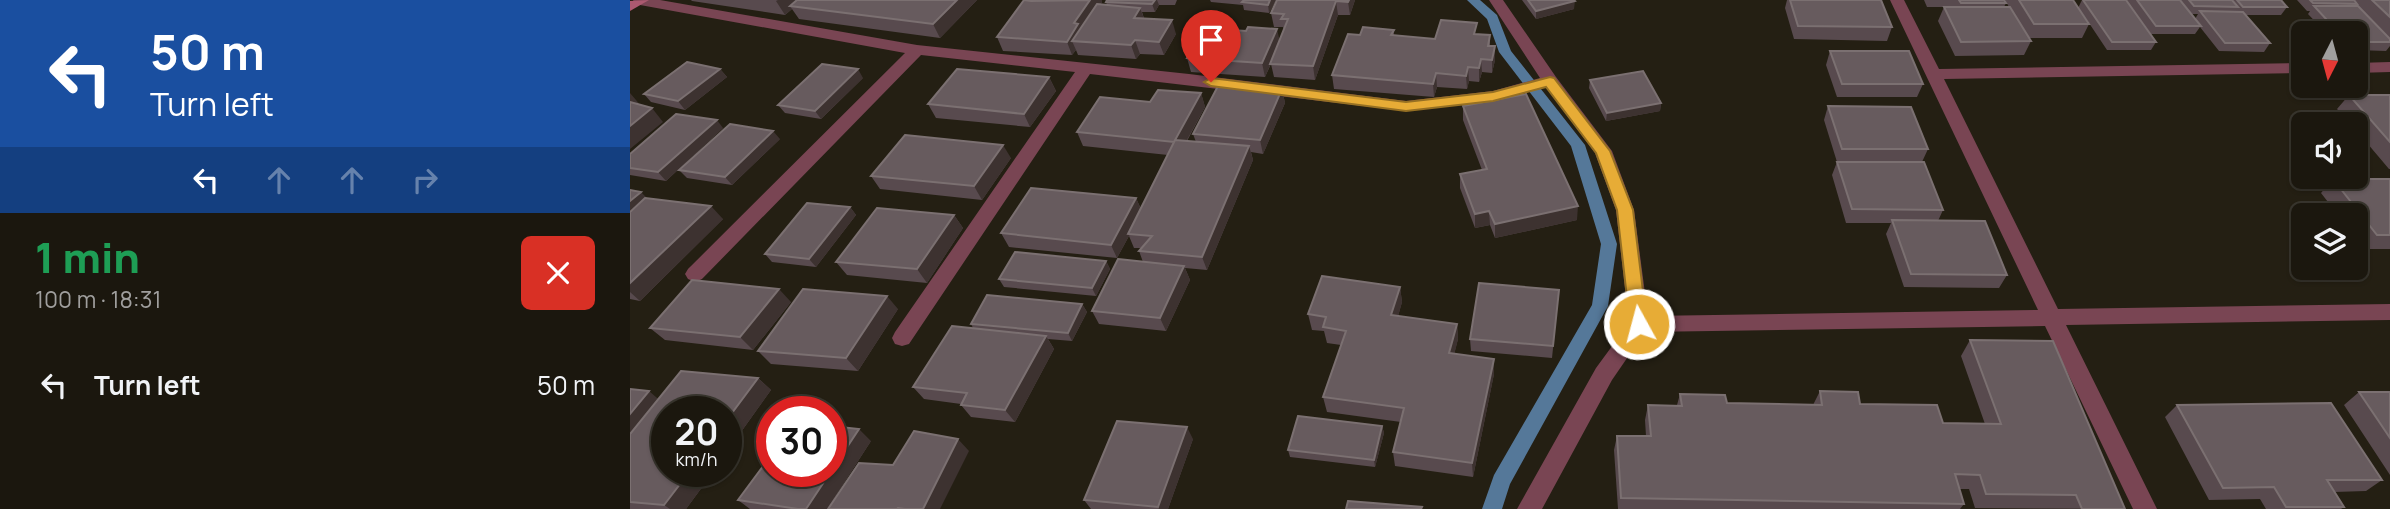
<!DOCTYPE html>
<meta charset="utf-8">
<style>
:root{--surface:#1b170e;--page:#242017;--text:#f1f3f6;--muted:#a09f9e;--line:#39362e}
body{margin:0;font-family:Manrope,sans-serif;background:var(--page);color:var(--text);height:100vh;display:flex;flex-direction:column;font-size:26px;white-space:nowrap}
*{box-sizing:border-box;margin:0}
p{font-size:23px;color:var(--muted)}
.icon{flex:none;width:38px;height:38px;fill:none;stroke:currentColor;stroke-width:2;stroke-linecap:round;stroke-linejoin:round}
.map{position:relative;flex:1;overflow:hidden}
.side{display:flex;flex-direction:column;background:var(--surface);width:630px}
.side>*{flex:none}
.top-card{background:#1a4fa0;color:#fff;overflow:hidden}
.needle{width:46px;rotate:186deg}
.fabs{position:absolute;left:1661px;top:21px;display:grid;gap:14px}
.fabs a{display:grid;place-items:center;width:77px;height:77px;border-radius:10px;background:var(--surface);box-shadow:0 2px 5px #0004,0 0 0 2px var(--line);font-size:35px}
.speed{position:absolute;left:21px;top:396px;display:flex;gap:14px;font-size:35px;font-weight:700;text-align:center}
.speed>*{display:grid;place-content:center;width:91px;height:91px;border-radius:50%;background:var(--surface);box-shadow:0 2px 5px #0004,0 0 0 2px var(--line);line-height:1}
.speed small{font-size:18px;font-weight:400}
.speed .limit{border:10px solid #d22;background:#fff;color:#111}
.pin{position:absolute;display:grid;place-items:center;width:60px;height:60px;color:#fff;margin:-72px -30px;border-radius:50% 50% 50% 0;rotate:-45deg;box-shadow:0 0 7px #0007}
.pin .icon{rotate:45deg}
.me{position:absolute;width:77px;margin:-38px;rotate:353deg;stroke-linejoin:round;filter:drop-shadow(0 0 5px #0008)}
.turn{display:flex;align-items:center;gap:24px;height:147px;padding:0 35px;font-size:32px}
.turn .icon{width:91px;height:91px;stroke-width:2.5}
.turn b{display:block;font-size:49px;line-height:60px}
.lanes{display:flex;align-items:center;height:66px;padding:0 35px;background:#0003;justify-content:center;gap:35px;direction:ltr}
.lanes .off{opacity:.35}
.round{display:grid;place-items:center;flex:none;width:74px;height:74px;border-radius:10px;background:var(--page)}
.summary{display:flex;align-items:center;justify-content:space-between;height:119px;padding:0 35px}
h1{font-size:42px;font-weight:800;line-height:52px;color:#1e9e55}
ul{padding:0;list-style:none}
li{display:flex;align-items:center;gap:21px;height:105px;padding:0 35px}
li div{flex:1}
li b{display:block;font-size:26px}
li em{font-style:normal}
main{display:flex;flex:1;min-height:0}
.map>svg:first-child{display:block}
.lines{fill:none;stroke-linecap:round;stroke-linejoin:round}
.stream{fill:#557899;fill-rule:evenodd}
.minor{fill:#794553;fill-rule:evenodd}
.secondary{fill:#ab5970;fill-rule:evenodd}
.wall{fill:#584a4e;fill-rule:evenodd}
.shaded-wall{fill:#3d3230}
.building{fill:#675b5e;stroke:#7b7071;stroke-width:2}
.route{fill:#e7ac36;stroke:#967023;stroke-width:2}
</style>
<main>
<section class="side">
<div class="top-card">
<div class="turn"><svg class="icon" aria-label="left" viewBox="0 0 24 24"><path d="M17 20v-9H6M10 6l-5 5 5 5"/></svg><div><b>50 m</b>Turn left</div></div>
<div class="lanes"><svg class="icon" aria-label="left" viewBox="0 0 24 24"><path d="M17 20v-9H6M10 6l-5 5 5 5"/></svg><svg class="icon off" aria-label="ahead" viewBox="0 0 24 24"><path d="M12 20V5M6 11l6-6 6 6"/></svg><svg class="icon off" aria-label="ahead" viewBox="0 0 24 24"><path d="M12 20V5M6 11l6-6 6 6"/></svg><svg class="icon off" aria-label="right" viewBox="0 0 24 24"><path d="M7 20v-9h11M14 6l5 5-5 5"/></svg></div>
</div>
<div class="summary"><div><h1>1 min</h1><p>100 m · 18:31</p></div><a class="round" style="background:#d93025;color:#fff"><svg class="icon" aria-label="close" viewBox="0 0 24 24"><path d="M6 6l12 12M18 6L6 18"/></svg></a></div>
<ul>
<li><svg class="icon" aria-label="left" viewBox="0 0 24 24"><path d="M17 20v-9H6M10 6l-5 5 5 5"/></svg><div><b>Turn left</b></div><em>50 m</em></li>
</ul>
</section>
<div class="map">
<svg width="1760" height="509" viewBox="0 0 1760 509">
<rect width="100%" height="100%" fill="#241f13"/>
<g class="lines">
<path class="stream" d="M837,0H850L867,15L881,51L955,145L987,244L978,306L880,484L872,509H852L864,475L962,305L971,244L941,146L869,52L857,19Z"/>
<path class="minor" d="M3,0H30L287,45L559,74L776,101L863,91L910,78L859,0H873L926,77L982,151L1004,210L1018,316L1408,310L1260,0H1274L1309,69L1673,63V73L1314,79L1428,309L1760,304V320L1436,325L1527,509H1503L1415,326L1015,332L982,380L912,509H887L966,368L999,323L986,210L965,153L916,87L863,101L776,111L460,74L279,344L272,346L265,344L262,338L265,332L445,72L291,55L72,279L65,282L58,279L55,274L58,269L275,53L10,5L5,4Z
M1760,62V72L1726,73V63Z"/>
<path class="secondary" d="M19,0L0,11V1Z"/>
</g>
<path class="wall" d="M61,0H347L310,38L169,19L162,9L155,15L62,1Z
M402,0H472V2L470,5H477L476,2L477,0H547L545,5H529L525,12H512L514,18L546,34L534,55L510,54L506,59L448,55L446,50L442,55L373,51L367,37Z
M580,0H646L639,13L614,10L613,5L581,2Z
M647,0H725L720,15H708L685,80L644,77L641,64L635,77L561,72L557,58L650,40L654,30L653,27H644L641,13Z
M892,0H944V9L906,19Z
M1157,0H1251L1262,27L1257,41L1164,39L1155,8Z
M1294,0H1374L1376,3L1374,7H1379L1375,0H1443L1448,8L1452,0L1526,42L1521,50H1477L1455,17L1459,24L1452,38H1399L1401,41L1394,55L1325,56L1308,21L1314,7H1297Z
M1496,0H1651L1657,7L1651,15H1616L1640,43L1634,52L1589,51L1570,27L1565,34H1521ZM1561,14H1568L1565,19Z
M1667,0H1760V46L1756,51L1726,50V33H1696L1678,14L1680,11H1677Z
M764,30V36L805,39L848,34L860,35V46H865V60L862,73L852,72L849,82L839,81L837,89L807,87L804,97L704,89L702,75Z
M1200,51L1293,84L1287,97H1207L1196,65Z
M90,69L97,77L55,110L21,102L14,94Z
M419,77L426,91L400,127L306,118L298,104Z
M233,78L191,119L155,113L148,105Z
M960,80L1031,103L1030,111L976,121L959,88Z
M652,89L655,103L633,154L621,152L623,160L577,270L555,268L560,280L536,331L469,324L462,311L513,262L509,251L511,248H504L499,236L487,258L379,247L371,233L506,198L511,209L538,155L453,146L447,132L520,102L571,93L575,107L557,141L566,142L563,134Z
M1719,95H1760V169H1759L1726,130V124H1721L1707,109Z
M833,106L947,220L865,238L860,225L845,228L830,188V174L852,170L833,120Z
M1198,106L1298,149L1292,162L1313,210L1308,221L1377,275L1369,288L1274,287L1256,234L1261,223H1216L1202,175L1207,162L1194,120Z
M93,128L36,181L0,175V154Z
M150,139L102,185L57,178L49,170Z
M381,158L352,200L250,189L241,176Z
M1703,179H1760V249H1733L1726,238V215H1708L1691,193Z
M0,190L17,198L93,219L10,301L0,299Z
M220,207L226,215L186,267L142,262L135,254Z
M324,215L333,228L297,283L217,275L206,262Z
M476,261L480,269L466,296L374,287L369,279Z
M770,287L772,302L768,316L827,324L828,339L824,354L864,374L843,477L765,466L763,452L771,422L697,412L693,397L711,345L697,343L694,331L682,330L678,314Z
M929,290L922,358L841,351L840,339Z
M161,302L123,350L35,340L20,328Z
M452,304L457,312L442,341L418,339L424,349L385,422L341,417L331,405V404L294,399L283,387L343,328L341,324Z
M268,309L228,371L141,364L128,351Z
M1340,340L1495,509L1345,508L1339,489H1329L1334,504L1330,509H988L984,450L987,436H1016L1015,420L1018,405H1047L1050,394L1097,403L1183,405L1190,391L1230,404L1313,423L1355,424L1331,356Z
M128,378L141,390L96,453V411L84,471L56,509H0V389L28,399Z
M1729,392H1760V475L1714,405Z
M1547,405L1752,480L1736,491L1704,492L1714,507L1711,509H1636L1630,499L1579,500L1535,417Z
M752,426L754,433L745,467L660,457L658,450Z
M563,439L538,509H461L454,500Z
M241,441L197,509H120L108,500Z"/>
<path class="shaded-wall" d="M148,0H173L160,6L162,9L155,15L146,1Z
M327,0H347L310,38L303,24Z
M460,0H472V2L452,33L442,41L446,50L442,55L437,42L444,23Z
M525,0H527L529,5L525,12L522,4Z
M640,0H646L639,13L638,5Z
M719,0H725L720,15L718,2Z
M706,1L708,15L685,80L683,66Z
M945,1L944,9L906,19V11Z
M510,8L515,21L504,18Z
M542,20L546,34L534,55L529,42Z
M647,29L650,42L635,77L632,63Z
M505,40L510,54L506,59L501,45Z
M865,46V60L862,73V60Z
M851,59L852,72L849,82V68Z
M838,67L839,81L837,89L836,76Z
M90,69L97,77L55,110L48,101Z
M228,69L233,78L191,119L185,111Z
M806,73L807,87L804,97L803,84Z
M419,77L426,91L400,127L394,114Z
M652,89L655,103L633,154L630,140Z
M0,93L12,107L0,106Z
M571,93L575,107L548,156L544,142Z
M1031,103L1030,111L976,121L977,113Z
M22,108L33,122L0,149V126Z
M87,120L93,128L36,181L28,172Z
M143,131L150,139L102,185L95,177Z
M373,145L381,158L352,200L344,186Z
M619,146L623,160L577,270L572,257Z
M11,192L24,205L0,227V201Z
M506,198L512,212L487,258L481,245Z
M81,206L93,219L10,301L0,292V283Z
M948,206L947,220L865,238V224Z
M220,207L226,215L186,267L179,259Z
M859,211L860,225L845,228V214Z
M324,215L333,228L297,283L287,269Z
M476,261L480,269L466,296L462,288Z
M554,266L560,280L536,331L530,318Z
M770,287L772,302L764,331L761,315Z
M149,289L161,302L123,350L110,337Z
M257,296L268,309L228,371L216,358Z
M452,304L457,312L442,341L438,333Z
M827,324L828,339L821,368L819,353Z
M416,336L424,349L385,422L375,410Z
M864,359V374L843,477L842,463Z
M128,378L141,390L96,453V421Z
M19,391L34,404L0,446V414Z
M752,426L754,433L745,467L744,460Z
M557,427L563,439L538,509H529L528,507Z
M229,429L241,441L197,509H176Z
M328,439L339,451L310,509H293Z
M60,471H84L56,509H40L34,505Z"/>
<path class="building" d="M167,0H327L303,24L160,6Z
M394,0L401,1L460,0L444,23L448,24L437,42L367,37Z
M477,0H525L522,4L476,2Z
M614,0H640L638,5L612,2Z
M647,0H719L718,2L706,1L683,66L640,64L658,19H651L654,14L641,13Z
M898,0H944L945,1L906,11Z
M1160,0H1251L1262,27L1168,26Z
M1329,0H1374L1376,3H1331Z
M1389,0H1443L1459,24H1404Z
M1453,0H1496L1526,42H1482Z
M1507,0H1550L1571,26H1526Z
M1559,0H1602L1608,7L1564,6Z
M1607,0H1651L1657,7H1613Z
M1680,0H1724L1727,4L1683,3Z
M1742,0H1760V17Z
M467,4L510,8L504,18L542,20L529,42L505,40L501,45L442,41Z
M1684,6H1728L1760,39V42H1726V33H1709Z
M1314,7H1380L1401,41L1331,42Z
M1570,11L1613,12L1640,43H1595Z
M811,20L847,23L844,34L860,35L858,46H865L862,60L851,59L849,68L838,67L836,76L806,73L803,84L702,75L718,34L730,35L733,27L764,30L761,35L805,39Z
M618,27L647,29L632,63L557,58L572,28L616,31Z
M1200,51H1279L1293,84H1212Z
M57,62L90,69L48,101L14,94Z
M192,64L228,69L185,111L148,105Z
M327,69L419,77L394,114L298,104Z
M1013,71L1031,103L977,113L960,80Z
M589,84L652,89L630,140L563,134Z
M528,90L571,93L544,142L447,132L470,97L520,102Z
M896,94L948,206L865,224L859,211L845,214L830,174L857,169L833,106Z
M1719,95H1760V142Z
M0,102L22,108L0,126Z
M1198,106L1281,107L1298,149H1212Z
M46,114L87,120L28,172L0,168V154Z
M100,124L143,131L95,177L49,170Z
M275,135L373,145L344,186L241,176Z
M545,140L619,146L572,257L509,251L522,236L498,234Z
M1207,162H1294L1313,210L1222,209Z
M1703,179H1760V235H1747Z
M401,188L506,198L481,245L371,233Z
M0,190L11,192L0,201Z
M15,198L81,206L0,283V212Z
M177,203L220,207L179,259L135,254Z
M247,208L324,215L287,269L206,262Z
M1262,220L1355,221L1377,275L1281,274Z
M385,252L476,261L462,288L369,279Z
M488,259L554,266L530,318L462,311Z
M692,276L770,287L761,315L827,324L819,353L864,359L842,463L763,452L774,408L693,397L716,331L693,327L696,317L678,314Z
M62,280L149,289L110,337L20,328Z
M849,283L929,290L923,346L840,339Z
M173,289L257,296L216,358L128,351Z
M357,295L452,304L438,333L341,324Z
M322,326L416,336L375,410L331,405L337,393L283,387Z
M1340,340L1423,341L1495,509H1452L1446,495L1356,494L1350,475L1325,474L1334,504L991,498L987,436H1021L1018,405L1052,406L1050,394L1095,395L1097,403L1192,405L1190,391L1228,392L1230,404L1307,405L1313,423L1371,424Z
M51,371L128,378L96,421V411H37V471H60L34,505L0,502V434Z
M0,389L19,391L0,414Z
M1729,392H1760V438Z
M1701,403L1752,480H1697L1714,507H1656L1644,487L1593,488L1547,405Z
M668,416L752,426L744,460L658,450Z
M487,421L557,427L528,507L454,500Z
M201,426L229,429L176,509H168L108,500L142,454V471H201Z
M284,431L328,439L293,509H275L268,508L267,509H198L229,463L263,465Z
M718,501L792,507L791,509H716Z"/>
<path class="route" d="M920,77L924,78L980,151L1003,210L1017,324L1015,329H1003L1000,324L987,210L966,153L916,87L863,101L776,111L581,86L574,82L581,78L776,102L863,92Z"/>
</svg>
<div class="fabs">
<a><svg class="needle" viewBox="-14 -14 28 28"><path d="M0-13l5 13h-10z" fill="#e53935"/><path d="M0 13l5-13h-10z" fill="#a09f9e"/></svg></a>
<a><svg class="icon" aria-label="sound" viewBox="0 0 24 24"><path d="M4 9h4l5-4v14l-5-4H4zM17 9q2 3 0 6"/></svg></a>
<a><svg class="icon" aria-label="layers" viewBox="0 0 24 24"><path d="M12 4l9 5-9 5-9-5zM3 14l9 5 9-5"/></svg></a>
</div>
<div class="speed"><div>20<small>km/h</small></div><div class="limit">30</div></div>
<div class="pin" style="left:581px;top:82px;background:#d93025"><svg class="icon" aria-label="arrive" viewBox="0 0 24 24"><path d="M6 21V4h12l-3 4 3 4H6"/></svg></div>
<svg class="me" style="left:1009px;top:324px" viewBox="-20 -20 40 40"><circle r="17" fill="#e7ac36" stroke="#fff" stroke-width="3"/><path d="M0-11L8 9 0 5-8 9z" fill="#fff"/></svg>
</div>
</main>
